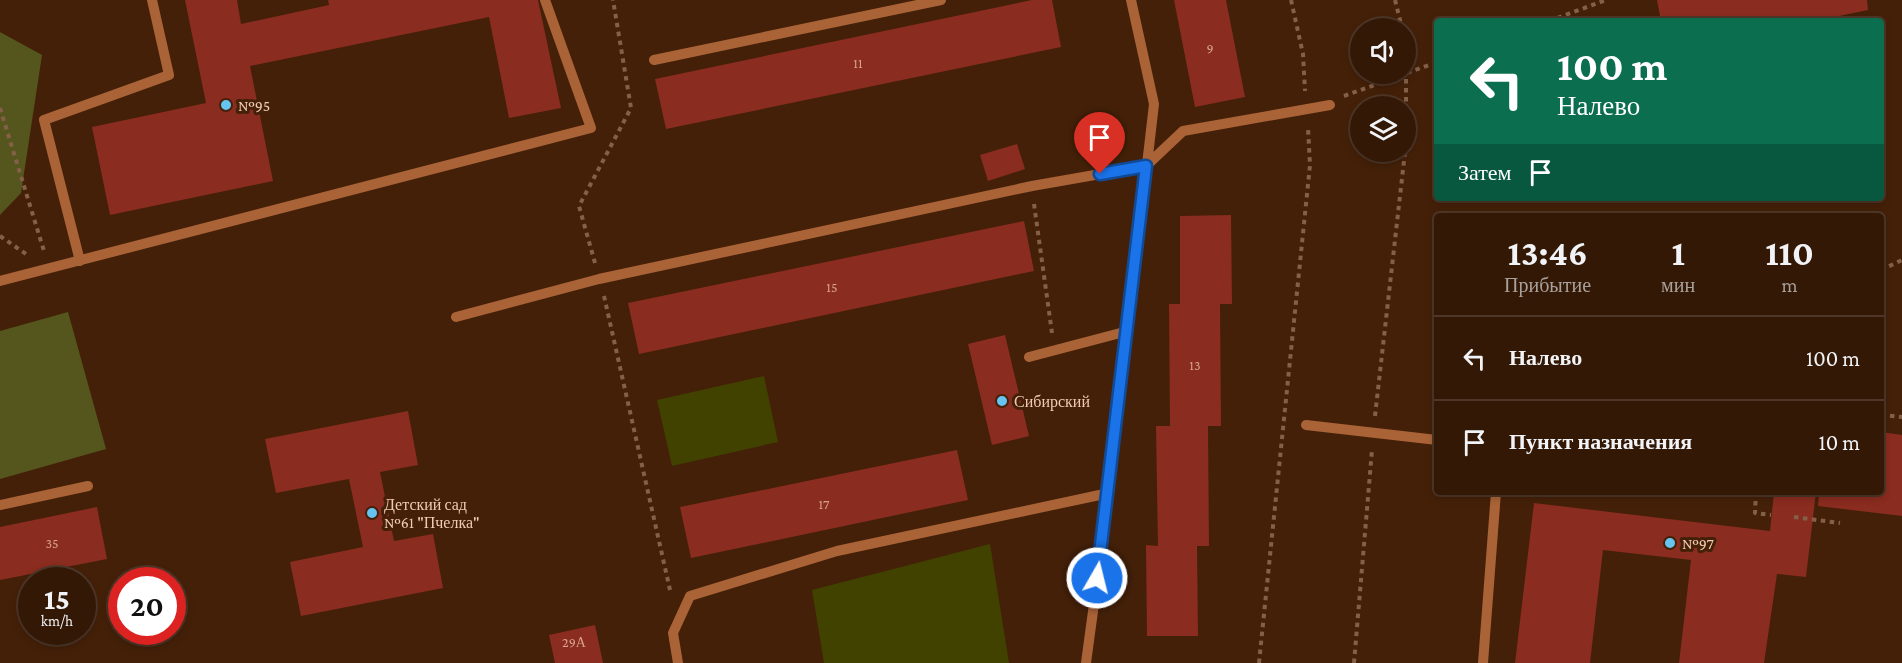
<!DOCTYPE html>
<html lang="ru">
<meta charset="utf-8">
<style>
:root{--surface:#331806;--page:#3b2110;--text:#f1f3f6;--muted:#a9a09b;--line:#4e3728}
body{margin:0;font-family:"Crimson Pro",serif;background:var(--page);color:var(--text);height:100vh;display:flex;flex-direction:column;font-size:22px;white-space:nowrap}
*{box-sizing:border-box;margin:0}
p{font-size:20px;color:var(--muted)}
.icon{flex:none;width:33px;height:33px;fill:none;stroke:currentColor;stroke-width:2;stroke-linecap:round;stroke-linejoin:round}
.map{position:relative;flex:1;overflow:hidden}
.sheet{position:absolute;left:1434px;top:213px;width:450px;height:282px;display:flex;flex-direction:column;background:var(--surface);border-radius:6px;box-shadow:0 3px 9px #0003,0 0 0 2px var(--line)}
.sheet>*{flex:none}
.banner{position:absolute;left:1434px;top:18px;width:450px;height:183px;border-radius:6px;box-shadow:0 3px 9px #0003,0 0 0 2px var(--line);background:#0b6e4f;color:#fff;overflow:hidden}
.buttons{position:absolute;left:1350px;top:18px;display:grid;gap:12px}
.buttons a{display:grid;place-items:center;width:66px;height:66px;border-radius:50%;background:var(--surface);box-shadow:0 3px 9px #0003,0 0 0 2px var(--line);font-size:30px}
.speed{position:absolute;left:18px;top:567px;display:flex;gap:12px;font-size:30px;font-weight:700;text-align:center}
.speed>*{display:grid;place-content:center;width:78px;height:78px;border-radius:50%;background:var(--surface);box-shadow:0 3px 9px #0003,0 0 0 2px var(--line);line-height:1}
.speed small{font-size:15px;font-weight:400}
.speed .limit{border:9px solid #d22;background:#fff;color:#111}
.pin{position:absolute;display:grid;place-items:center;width:51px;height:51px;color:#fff;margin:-62px -26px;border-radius:50% 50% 50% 0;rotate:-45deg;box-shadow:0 0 6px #0007}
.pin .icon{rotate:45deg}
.me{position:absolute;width:66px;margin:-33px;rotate:8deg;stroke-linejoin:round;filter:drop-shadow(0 0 4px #0008)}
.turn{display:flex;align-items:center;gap:21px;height:126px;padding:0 24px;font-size:27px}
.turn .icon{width:78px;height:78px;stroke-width:2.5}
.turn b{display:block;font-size:42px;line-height:51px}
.then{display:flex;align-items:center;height:57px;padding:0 24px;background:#0003;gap:12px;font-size:22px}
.eta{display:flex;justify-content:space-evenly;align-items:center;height:102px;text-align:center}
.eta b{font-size:36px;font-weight:700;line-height:42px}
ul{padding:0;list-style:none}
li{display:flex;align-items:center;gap:18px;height:84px;padding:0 24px;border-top:2px solid var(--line)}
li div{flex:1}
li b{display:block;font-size:22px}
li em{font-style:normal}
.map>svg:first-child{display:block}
.green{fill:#414200}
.forest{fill:#54561d}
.building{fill:#8a2c1f}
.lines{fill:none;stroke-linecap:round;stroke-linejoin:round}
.path{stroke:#856048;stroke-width:4;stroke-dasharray:4.5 4.5;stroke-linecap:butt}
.lane{stroke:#aa6337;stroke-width:10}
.route-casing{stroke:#114b97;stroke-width:15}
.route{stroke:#1a73e8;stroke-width:10}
.poi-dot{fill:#67c4f0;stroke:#442008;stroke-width:2}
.labels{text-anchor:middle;stroke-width:6;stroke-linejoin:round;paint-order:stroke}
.number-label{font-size:14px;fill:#d8a28f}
.poi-label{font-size:16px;fill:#f2cab4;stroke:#442008;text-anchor:start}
</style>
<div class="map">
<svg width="1902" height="663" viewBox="0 0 1902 663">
<rect width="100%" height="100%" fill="#442008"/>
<path class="green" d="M764,376L778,442L672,466L657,400Z
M990,544L1009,663H824L812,590Z"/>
<path class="forest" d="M0,32L42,55L21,193L0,215Z
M68,312L106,449L0,479V331Z"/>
<path class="building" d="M185,0H237L241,24L329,5L328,0H538L561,108L509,118L489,17L250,66L273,181L110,215L92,127L206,103Z
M1032,0H1052L1061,47L666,129L655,79Z
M1174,0H1226L1245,97L1195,107Z
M1657,0H1867L1868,10L1815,21H1661Z
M1017,144L1025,169L988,181L980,155Z
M1231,215L1232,304H1220L1221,426H1208L1209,546H1197L1198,636H1147L1146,545L1158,546L1156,426H1170L1169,304H1180V216Z
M1024,221L1034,271L639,354L628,303Z
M1005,335L1029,436L992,445L968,344Z
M408,411L418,465L380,472L394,541L433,534L443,588L301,616L290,562L363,547L349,479L276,493L265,439Z
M1881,432L1902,435V516L1818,506L1819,492H1881Z
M957,450L968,500L691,558L680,507Z
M1774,492H1816L1806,577L1777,574L1764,663H1679L1691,560L1603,550L1590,663H1515L1534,503L1770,531Z
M97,507L107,559L0,580V527Z
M595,625L603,663H555L549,635Z"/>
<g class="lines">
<path class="path" d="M1291,0L1303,54L1305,91
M1395,0L1402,28
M1549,21L1606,0
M1406,43V127
M1407,73L1437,62
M1344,96L1405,74
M0,108L44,251
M1034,204L1052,333
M0,236L26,254
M595,263L579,206L631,108L613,0
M1881,270L1902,260
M604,296L670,590
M1881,415L1902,417
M1375,416L1405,152
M1756,492L1755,513L1771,515
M1794,517L1840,523
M1259,663L1310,165L1308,128
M1354,663L1372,450"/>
<path class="lane" d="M654,60L941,0
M80,261L44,120L169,75L152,0
M0,281L591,128L545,0
M456,317L599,279L1032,186L1146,166L1183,131L1330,105
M1029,357L1128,331
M1306,425L1437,440
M0,505L88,486
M678,663L673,633L690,596L837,551L1109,493
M1086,663L1109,493L1154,104L1131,0
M1483,663L1496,492"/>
</g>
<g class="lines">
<defs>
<path id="route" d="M1097,578L1146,166L1100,174"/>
</defs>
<use href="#route" class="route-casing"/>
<use href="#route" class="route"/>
</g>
<g class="poi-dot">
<circle cx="226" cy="105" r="6"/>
<circle cx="1002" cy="401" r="6"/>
<circle cx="372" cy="513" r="6"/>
<circle cx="1670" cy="543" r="6"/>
</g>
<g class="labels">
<g class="number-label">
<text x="1210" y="53">9</text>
<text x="858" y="68">11</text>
<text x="832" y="292">15</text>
<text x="1195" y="370">13</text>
<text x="824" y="509">17</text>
<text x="52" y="548">35</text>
<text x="574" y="647">29А</text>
</g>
<g class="poi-label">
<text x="238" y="111">№95</text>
<text x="1014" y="407">Сибирский</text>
<text x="384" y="510">Детский сад<tspan x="384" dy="18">№61 "Пчелка"</tspan></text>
<text x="1682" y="549">№97</text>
</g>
</g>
</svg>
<div class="buttons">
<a><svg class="icon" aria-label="sound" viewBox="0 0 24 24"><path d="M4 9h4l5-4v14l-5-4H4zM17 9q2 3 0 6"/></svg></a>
<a><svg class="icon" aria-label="layers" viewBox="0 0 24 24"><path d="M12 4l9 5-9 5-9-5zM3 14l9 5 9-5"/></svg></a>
</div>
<div class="speed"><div>15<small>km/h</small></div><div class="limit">20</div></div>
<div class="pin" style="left:1100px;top:174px;background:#d93025"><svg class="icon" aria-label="arrive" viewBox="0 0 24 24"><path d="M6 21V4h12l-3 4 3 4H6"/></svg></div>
<svg class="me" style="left:1097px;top:578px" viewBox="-20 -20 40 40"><circle r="17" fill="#1a73e8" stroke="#fff" stroke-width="3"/><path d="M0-11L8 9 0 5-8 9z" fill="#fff"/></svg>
<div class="banner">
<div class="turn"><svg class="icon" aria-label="left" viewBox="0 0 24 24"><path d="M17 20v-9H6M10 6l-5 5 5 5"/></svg><div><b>100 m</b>Налево</div></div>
<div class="then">Затем<svg class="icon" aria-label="arrive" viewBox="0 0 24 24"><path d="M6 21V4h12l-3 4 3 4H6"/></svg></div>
</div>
<section class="sheet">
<div class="eta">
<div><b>13:46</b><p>Прибытие</p></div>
<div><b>1</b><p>мин</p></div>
<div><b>110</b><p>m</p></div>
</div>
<ul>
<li><svg class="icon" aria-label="left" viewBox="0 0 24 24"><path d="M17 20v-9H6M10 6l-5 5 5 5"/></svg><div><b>Налево</b></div><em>100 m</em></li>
<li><svg class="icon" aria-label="arrive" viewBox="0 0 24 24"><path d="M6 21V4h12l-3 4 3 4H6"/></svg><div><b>Пункт назначения</b></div><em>10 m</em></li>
</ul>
</section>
</div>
